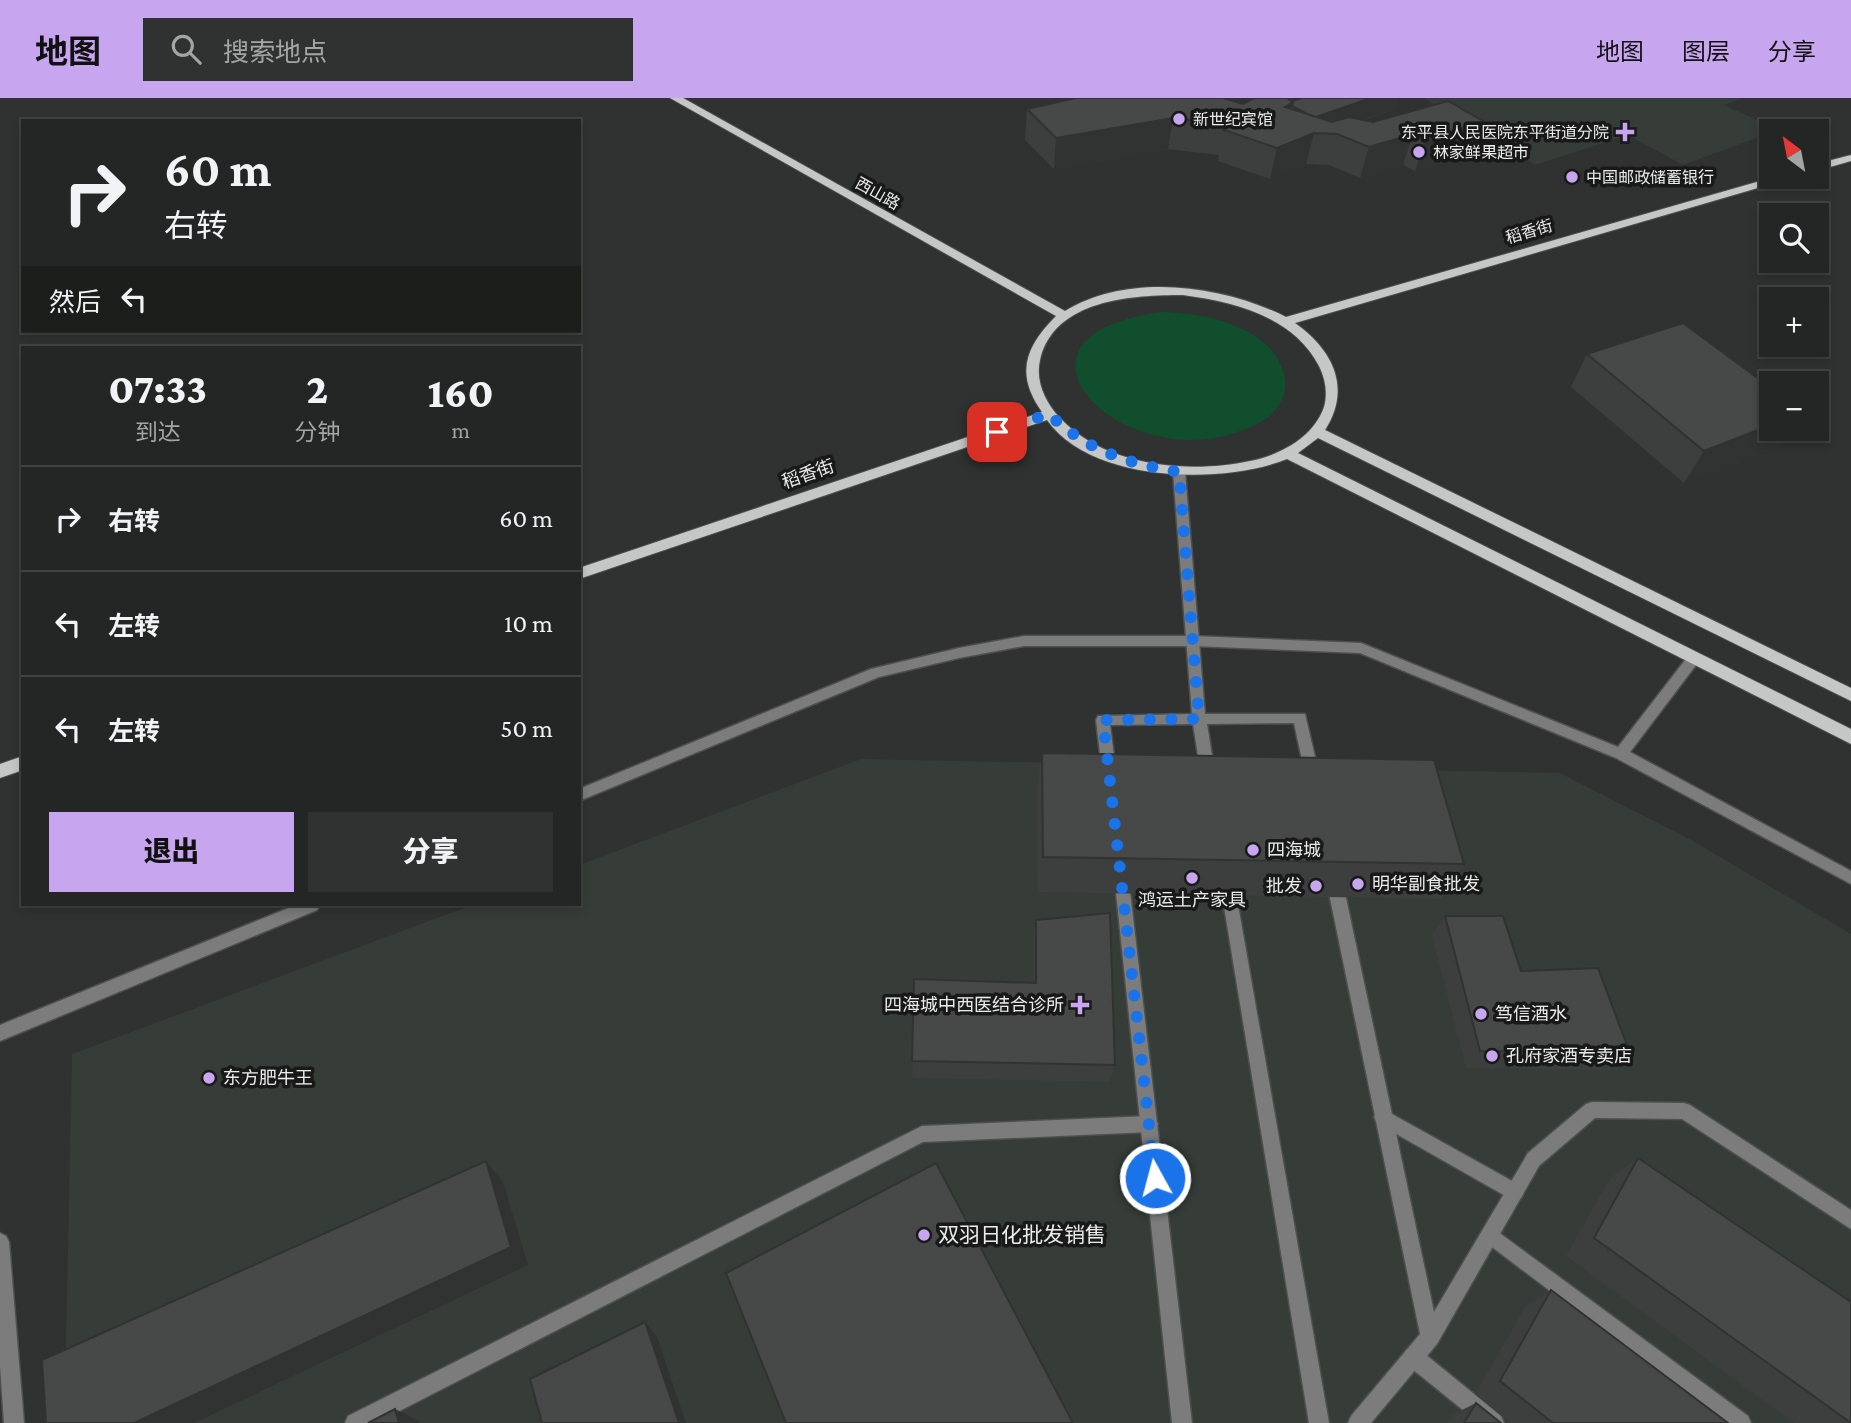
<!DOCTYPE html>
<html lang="zh">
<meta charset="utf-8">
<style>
:root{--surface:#232624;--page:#2f3231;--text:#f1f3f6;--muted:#a3a5a6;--line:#404341;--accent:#c7a6ef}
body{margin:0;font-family:"Crimson Pro","Noto Sans SC",serif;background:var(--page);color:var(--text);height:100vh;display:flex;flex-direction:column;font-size:26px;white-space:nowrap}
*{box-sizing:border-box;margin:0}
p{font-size:23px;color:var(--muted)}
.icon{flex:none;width:38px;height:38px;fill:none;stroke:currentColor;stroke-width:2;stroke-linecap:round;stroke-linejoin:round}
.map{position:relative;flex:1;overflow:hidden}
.drawer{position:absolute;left:21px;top:248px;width:560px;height:560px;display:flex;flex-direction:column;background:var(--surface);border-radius:0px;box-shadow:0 4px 10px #0003,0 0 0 2px var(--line)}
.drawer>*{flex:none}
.banner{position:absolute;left:21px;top:21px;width:560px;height:214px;border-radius:0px;box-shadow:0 4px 10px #0003,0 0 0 2px var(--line);background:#232624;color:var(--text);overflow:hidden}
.needle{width:46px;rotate:328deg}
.controls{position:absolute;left:1759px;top:21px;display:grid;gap:14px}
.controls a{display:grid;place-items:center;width:70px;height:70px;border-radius:0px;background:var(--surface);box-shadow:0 4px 10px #0003,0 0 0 2px var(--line);font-size:35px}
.pin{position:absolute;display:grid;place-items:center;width:60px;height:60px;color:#fff;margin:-30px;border-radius:14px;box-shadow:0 4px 10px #0006}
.me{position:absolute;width:77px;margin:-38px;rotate:353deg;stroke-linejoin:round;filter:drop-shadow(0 0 5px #0008)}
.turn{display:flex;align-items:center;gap:24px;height:147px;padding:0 28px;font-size:32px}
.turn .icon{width:91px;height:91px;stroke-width:2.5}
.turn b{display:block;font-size:49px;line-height:60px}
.then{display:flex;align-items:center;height:66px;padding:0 28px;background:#0003;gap:14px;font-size:26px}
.eta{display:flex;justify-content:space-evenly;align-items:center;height:119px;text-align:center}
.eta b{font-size:42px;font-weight:800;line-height:49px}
.cta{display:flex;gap:14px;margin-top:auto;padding:14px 28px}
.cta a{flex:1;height:80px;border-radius:0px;background:var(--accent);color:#111;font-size:28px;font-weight:800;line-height:80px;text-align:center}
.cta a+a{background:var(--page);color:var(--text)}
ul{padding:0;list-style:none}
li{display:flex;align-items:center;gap:21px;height:105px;padding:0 28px;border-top:2px solid var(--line)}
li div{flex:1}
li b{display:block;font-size:26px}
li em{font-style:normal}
header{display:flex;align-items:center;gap:42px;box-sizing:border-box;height:98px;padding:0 35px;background:var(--accent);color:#111}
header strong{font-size:33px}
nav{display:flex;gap:38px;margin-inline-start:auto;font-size:24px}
.search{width:490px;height:63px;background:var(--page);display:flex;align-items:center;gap:18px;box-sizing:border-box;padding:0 24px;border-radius:0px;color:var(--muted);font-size:26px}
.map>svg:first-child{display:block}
.built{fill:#363d38}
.green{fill:#114e2d}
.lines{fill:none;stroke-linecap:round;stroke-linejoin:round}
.lane-casing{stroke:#4d504e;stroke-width:3}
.street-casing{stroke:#4d504e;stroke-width:3}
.primary-casing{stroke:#4d504e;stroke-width:2}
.lane{fill:#7b7c7b;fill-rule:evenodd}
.street{fill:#7b7c7b;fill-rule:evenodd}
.primary{fill:#c4c7c5;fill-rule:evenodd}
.wall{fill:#3c3f3d}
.shaded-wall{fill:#313332}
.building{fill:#464947;stroke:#313332;stroke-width:2}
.route{stroke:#1a73e8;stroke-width:12;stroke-dasharray:0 21.6}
.poi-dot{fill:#c7a6ef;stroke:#181918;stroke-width:2.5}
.labels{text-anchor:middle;stroke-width:7;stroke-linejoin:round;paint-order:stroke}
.far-poi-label{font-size:16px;fill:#eaeceb;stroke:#181918;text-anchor:start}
.far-street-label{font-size:16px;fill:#eaeceb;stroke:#181918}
.street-label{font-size:18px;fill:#eaeceb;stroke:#181918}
.poi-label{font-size:18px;fill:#eaeceb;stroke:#181918;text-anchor:start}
.near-poi-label{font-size:21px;fill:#eaeceb;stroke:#181918;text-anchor:start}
</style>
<header>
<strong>地图</strong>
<div class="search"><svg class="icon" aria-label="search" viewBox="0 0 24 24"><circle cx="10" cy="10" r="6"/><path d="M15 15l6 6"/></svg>搜索地点</div>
<nav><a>地图</a><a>图层</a><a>分享</a></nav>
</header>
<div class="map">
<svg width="1851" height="1325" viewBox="0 0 1851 1325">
<rect width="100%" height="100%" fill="#2f3230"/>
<path class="built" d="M1424,0H1743L1724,7L1778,32L1683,67L1628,37L1535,67Z
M861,661L1560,675L1693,743L1851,836V1325H73L66,1246L72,956L472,807H579V767Z"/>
<path class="green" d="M1161,214C1192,215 1220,219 1248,234C1276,248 1300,284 1275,312C1265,325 1249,330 1234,335C1118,374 984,238 1161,214Z"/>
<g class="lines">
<defs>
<path id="lane" d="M1024,538H1193L1361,545L1618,649L1689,557L1694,555L1701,560L1699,563L1630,654L1851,773V786L1616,660L1360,555L1193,548H1024L959,560L879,579L579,703V691L871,571L959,550Z
M296,807H320L317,812L0,943V927Z
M1592,1004L1684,1005L1690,1007L1851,1112V1131L1682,1021L1595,1020L1540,1067L1534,1070L1528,1067L1525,1061L1528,1055L1586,1006Z
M1383,1011L1521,1088L1524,1094L1521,1100L1515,1103L1509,1100L1377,1025L1374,1019L1377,1013Z
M1149,1018L1155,1020L1158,1026L1155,1032L1149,1034L923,1044L376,1325H345L348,1318L922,1028Z
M1490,1128L1748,1318L1751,1325H1725L1484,1143L1481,1137L1484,1131Z
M1413,1249L1420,1252L1501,1318L1504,1325H1479L1406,1266L1403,1259L1406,1252Z"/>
<path id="street" d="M1179,370L1185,374L1205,616H1305L1319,676L1317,680H1307L1305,676L1294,625L1207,626L1215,676L1213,680H1203L1201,676L1193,626L1110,627L1116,673L1114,677H1104L1102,673L1096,622L1098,618L1192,616L1173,374Z
M1121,770L1126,771L1128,776L1192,1325H1172L1114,776L1116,771Z
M1226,772L1231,773L1233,778L1329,1325H1309L1219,778L1221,773Z
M1334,775L1339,776L1342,781L1434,1214L1528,1055L1534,1052L1540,1055L1543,1061L1437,1246L1371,1325H1348L1351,1318L1420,1236L1326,781L1329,776Z
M0,1135L6,1138L9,1144L24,1325H4L0,1268Z"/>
<path id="primary" d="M670,0H683L1065,213C1128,174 1223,187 1286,219L1774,79H1790L1789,81L1295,225C1333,252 1352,290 1325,332L1851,590V603L1318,340L1298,355L1851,631V646L1287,361C1222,387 1091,385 1047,322L579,481V470L1042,314C1015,276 1025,249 1056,218ZM1183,197C1234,204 1293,218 1319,268C1325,280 1328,295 1324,309C1313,340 1280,357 1250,363C1189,376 1106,369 1060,320C1046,305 1035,284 1040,262C1054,201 1133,197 1183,197Z
M1851,57V63L1816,73V66Z
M23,658V672L0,680V666Z"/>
</defs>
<use href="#lane" class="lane-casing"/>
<use href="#street" class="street-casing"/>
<use href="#primary" class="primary-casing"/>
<use href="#lane" class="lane"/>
<use href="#street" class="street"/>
<use href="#primary" class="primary"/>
</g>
<path class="wall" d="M1292,3L1397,10L1364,22L1472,54L1415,73L1403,67L1360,80L1329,67L1306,66L1270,81L1218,63L1219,57L1168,51L1054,71L1025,42L1027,11L1243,6Z
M1587,256L1782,347L1684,385L1571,289Z
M1042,655L1464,766L1441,801L1038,794L1037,692Z
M1445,818L1521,873L1630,955L1611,972L1466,970L1432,837Z
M1036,822L1115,967L1110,984L913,980L912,963L1033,885V841Z
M1638,1060L1851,1325H1794L1566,1158L1610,1080Z
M1551,1192L1728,1325H1510L1475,1296L1525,1209Z
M1476,1305L1501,1325H1447L1452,1317Z"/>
<path class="shaded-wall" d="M1371,0H1400L1397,10L1325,35H1314L1306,66L1270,81L1277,50L1313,20Z
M1293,4L1286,35L1285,9Z
M1173,20L1168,51L1054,71L1056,40Z
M1483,23L1472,54L1415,73L1425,42Z
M1413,36L1403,67L1360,80L1369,49Z
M1771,327V331H1793L1782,347L1684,385L1704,353Z
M486,1063L503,1084L528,1167L194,1325H134Z
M645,1224L657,1239L686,1325H679Z
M395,1311L419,1323V1325H399Z"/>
<path class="building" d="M1076,0H1223L1243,6L1254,0H1287L1293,4L1285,9L1332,24L1349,19L1373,24L1448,3L1483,23L1425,42L1413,36L1369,49L1337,36L1314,35L1277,50L1224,32L1230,27L1173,20L1056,40L1027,11Z
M1302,0H1371L1316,19L1307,16L1292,8L1293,4L1292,3Z
M1683,225L1771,290V327L1704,353L1587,256Z
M1042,655L1434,662L1464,766L1043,759Z
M1110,815L1115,967L912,963L914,881L1036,885V822Z
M1445,818H1503L1521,873L1598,870L1630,955L1480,953Z
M1638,1060L1851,1204V1325L1594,1140Z
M486,1063L511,1149L134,1325H46L42,1262Z
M936,1065L1073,1325H786L726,1175Z
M1551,1192L1728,1325H1553L1500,1283Z
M645,1224L679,1325H542L530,1281Z
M1476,1305L1501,1325H1464Z
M395,1311L399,1325H368Z"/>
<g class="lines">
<path class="route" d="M997,334L1049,316C1086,352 1129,366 1179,374L1199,621L1103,622L1155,1080"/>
</g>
<g class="poi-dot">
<circle cx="1179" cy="21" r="7"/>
<path d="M1621.5 23.5h7v7h7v7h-7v7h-7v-7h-7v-7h7z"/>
<circle cx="1419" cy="54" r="7"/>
<circle cx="1572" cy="79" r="7"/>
<circle cx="1253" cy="752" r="7"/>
<circle cx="1192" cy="780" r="7"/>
<circle cx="1358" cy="786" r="7"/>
<circle cx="1316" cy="788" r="7"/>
<path d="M1076.5 896.5h7v7h7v7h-7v7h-7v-7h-7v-7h7z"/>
<circle cx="1481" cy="916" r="7"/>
<circle cx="1492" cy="958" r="7"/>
<circle cx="209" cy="980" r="7"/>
<circle cx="924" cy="1137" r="7"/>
</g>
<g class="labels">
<g class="far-poi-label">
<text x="1193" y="27">新世纪宾馆</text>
<text x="1609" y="40" text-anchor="end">东平县人民医院东平街道分院</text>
<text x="1433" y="60">林家鲜果超市</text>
<text x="1586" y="85">中国邮政储蓄银行</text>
</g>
<g class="far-street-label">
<text transform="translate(878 95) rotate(29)" y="6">西山路</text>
<text transform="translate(1529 133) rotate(-16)" y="6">稻香街</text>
</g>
<g class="street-label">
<text transform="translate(808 376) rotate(-19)" y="6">稻香街</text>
</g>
<g class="poi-label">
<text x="1267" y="758">四海城</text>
<text x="1372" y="792">明华副食批发</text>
<text x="1302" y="794" text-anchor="end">批发</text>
<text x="1192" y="808" text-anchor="middle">鸿运土产家具</text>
<text x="1064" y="913" text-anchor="end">四海城中西医结合诊所</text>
<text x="1495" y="922">笃信酒水</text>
<text x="1506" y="964">孔府家酒专卖店</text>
<text x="223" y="986">东方肥牛王</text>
</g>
<g class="near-poi-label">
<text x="938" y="1144">双羽日化批发销售</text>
</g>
</g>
</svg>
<div class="controls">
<a><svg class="needle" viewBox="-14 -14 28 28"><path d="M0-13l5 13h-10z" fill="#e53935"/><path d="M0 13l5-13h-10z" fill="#a3a5a6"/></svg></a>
<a><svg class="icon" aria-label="search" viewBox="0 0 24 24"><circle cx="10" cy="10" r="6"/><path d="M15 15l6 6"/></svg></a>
<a>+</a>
<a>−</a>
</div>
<div class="pin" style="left:997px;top:334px;background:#d93025"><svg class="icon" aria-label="arrive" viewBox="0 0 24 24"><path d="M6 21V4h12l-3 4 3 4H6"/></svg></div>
<svg class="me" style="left:1155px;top:1080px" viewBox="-20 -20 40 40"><circle r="17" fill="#1a73e8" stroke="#fff" stroke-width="3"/><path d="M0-11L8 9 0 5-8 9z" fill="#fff"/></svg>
<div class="banner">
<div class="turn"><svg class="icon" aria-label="right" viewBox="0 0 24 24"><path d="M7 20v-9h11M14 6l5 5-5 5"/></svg><div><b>60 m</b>右转</div></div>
<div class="then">然后<svg class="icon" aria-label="left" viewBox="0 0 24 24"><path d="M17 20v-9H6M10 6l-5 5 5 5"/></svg></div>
</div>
<section class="drawer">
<div class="eta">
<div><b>07:33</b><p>到达</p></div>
<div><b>2</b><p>分钟</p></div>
<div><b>160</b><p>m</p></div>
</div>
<ul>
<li><svg class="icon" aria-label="right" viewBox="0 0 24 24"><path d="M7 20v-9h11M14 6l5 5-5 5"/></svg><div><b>右转</b></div><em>60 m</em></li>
<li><svg class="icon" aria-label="left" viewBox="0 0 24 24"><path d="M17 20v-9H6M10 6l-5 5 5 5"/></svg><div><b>左转</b></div><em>10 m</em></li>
<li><svg class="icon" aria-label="left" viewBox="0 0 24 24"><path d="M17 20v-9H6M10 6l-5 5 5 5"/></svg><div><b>左转</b></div><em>50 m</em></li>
</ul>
<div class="cta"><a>退出</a><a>分享</a></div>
</section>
</div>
